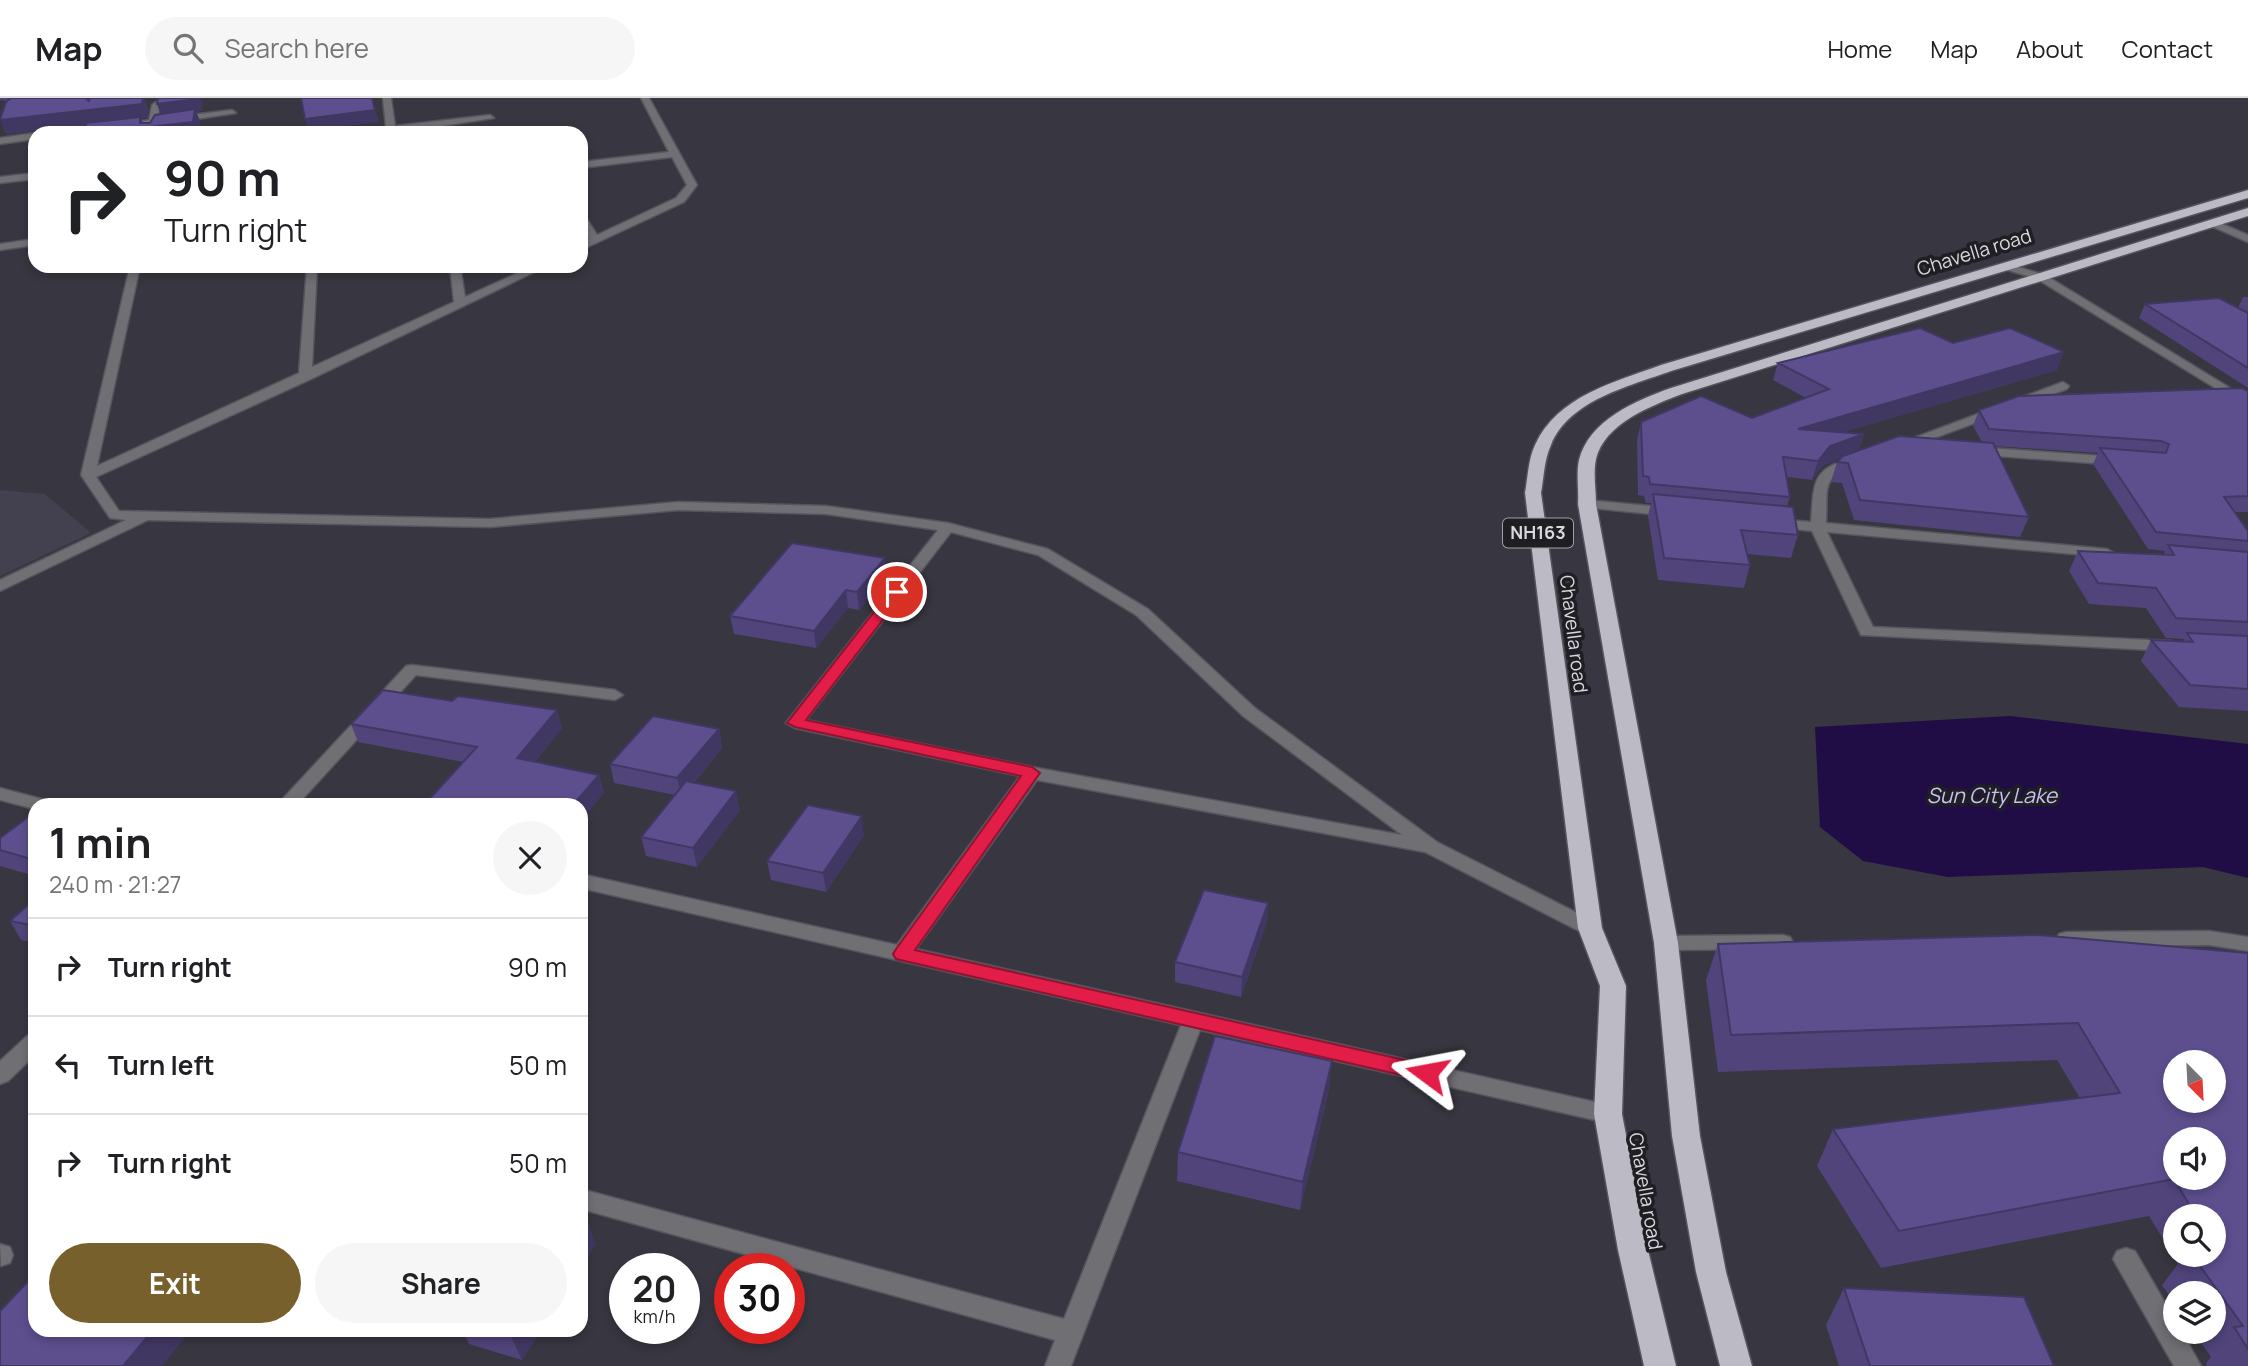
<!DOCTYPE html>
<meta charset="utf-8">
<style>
:root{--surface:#fff;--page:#f6f6f6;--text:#202124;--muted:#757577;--line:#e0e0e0;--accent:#78602c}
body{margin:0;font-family:Manrope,sans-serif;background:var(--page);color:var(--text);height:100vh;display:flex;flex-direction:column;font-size:26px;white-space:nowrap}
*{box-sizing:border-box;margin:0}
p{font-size:23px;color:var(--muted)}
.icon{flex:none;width:38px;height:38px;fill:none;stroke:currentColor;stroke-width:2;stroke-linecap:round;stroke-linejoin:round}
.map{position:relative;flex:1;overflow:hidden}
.drawer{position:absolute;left:28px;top:700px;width:560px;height:539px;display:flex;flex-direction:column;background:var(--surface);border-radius:21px;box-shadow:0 4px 10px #0003}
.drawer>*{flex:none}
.hud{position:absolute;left:28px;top:28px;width:560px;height:147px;border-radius:21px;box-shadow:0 4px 10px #0003;background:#fff;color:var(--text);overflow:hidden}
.needle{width:46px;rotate:156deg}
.fabs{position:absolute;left:2163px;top:952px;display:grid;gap:14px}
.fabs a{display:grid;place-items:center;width:63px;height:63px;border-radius:50%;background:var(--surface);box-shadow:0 4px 10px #0003;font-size:35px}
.speed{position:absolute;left:609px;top:1155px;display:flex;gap:14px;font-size:35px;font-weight:700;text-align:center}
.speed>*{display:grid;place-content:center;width:91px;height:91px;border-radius:50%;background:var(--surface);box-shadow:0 4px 10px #0003;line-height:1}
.speed small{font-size:18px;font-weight:400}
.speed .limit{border:10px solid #d22;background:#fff;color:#111}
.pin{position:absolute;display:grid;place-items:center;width:60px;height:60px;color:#fff;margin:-30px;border:4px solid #fff;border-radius:50%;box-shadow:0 2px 7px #0007}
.me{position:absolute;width:77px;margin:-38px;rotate:283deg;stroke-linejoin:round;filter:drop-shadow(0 0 5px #0008)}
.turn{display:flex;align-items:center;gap:24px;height:147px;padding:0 21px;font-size:32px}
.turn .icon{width:91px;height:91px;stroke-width:2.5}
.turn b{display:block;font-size:49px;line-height:60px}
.round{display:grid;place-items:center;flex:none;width:74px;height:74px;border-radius:37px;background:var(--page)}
.head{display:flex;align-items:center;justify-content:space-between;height:119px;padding:0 21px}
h1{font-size:42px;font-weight:700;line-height:52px}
.cta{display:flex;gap:14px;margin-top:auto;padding:14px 21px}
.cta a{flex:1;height:80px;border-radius:42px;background:var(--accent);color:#fff;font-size:28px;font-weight:700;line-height:80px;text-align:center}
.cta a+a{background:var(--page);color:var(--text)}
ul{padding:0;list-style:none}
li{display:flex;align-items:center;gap:21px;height:98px;padding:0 21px;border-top:2px solid var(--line)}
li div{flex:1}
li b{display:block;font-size:26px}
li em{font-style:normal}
header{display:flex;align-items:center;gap:42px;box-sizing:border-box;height:98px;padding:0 35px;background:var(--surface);border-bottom:2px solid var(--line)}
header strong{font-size:33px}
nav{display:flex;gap:38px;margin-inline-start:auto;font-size:24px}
.search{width:490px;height:63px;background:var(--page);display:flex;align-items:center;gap:18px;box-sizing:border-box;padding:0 24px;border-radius:38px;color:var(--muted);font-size:26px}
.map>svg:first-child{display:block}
.built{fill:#43404f}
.water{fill:#210d46}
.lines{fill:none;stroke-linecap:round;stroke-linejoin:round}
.minor-casing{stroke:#55535c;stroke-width:3}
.highway-casing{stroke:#55535c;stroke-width:3}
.minor{fill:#706f74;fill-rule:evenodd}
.highway{fill:#bbbac5;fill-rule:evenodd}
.wall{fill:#50447a;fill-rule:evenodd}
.shaded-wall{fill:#413763}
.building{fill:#5d4f8e;stroke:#413763;stroke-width:2;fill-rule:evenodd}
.route{fill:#e11d48;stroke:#92132f;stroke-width:2}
.labels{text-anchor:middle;stroke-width:7;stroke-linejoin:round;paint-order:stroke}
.shield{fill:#1f1e23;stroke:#a1a0a6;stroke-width:2}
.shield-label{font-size:18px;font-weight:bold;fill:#d9d8de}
.street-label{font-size:19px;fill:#d9d8de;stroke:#1f1e23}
.water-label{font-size:21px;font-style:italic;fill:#c9bff7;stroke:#1f1e23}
</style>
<header>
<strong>Map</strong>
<div class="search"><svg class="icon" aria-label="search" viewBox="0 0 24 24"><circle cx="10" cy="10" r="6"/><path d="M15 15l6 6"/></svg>Search here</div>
<nav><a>Home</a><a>Map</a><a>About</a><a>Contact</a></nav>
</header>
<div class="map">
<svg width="2248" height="1268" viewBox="0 0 2248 1268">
<rect width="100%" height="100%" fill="#383640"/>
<path class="built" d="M0,392L45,396L91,435L0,478Z"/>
<path class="water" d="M2010,618L2248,646V780L2203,769L1948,779L1863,763L1820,729L1815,629Z"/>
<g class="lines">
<defs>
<path id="minor" d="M383,0H391L395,28L490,17L494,20L396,35H360L386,29Z
M641,0H649L697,87L684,104L581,152V145L589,141L581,128V117L585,118L597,137L676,100L687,87L672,59L581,70V64L669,54Z
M156,4L160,7L158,21L232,12L236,15L157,27L155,35H147L148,28L87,35H60L149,22L152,7Z
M35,35V41L0,46V40Z
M35,75V81L0,85V79Z
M2213,122L2248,137V144L2209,127L2208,125Z
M35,141V147L0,152V146Z
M2005,165L2045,177L2248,301V310L2037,181L2001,170L2000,168Z
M130,168H140L97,368L299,275L307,168H317L312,269L454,204L450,168H460L465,199L533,168H547L309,282L96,379L119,413L490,421L678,404L826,408L948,425L1048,451L1148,511L1255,610L1437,744L1597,825L1600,830L1597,835H1583L1425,754L1037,682L916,851L1608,1007L1616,1009L1619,1016L1616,1023L1608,1025L1200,932L1071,1268H1045L1055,1242L581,1111V1091L1064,1221L1181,927L581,790V776L897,847L1020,678L795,630L786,625L938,432L826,416L678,412L490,429L148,422L0,493V482L126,422L110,420L81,377ZM951,434L1038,457L1136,517L1243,618L1402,737L1032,669L806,622Z
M2063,284L2069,288L2067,291L1907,350L1902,351L1895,347Z
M1975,349L2118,359L2125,363L2118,367L1970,356L1968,353Z
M1856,359L1861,360V366C1820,380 1828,385 1826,425L2107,451L2114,455L2107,459L1827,434L1873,529L2171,543L2179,548L2171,553L1861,537L1812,433L1775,429L1768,425L1775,421L1811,424C1814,382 1812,370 1856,359Z
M1587,402L1671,410L1678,414L1671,418L1582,409L1580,406Z
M412,567L615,592L623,597L615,602L416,577L297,707H277L406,568Z
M0,690L49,703L51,707H35V711L0,702Z
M2209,833L2248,839V853L2209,847L2066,848L2059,846L2056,841L2059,836L2066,834Z
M1783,837L1790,839L1793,844L1790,849L1783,851L1666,852L1659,850L1656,845L1659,840L1666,838Z
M35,936V957L8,983L0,986V963L27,938Z
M0,1146L10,1149L13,1157L10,1165L1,1168Z
M2126,1150L2135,1153L2175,1222V1234H2182L2201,1268H2174L2113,1161L2117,1153Z"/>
<path id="highway" d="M2248,92V100L1671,273C1630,288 1569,302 1551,347C1544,362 1544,379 1541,395L1602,830L1626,888L1622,1016L1648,1152L1676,1268H1644L1618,1152L1594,1016L1600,888L1578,830L1525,395C1528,379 1528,362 1535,347C1557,298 1615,284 1661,267Z
M2248,110V118L1682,296C1651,308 1605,325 1596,361C1593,376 1596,391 1596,406L1678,845L1700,1038L1726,1174L1752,1268H1720L1696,1174L1672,1038L1654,845L1578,406C1579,392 1576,376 1579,362C1589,322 1637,302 1671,290Z"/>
</defs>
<use href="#minor" class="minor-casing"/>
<use href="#highway" class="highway-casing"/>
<use href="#minor" class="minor"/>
<use href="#highway" class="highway"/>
</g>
<path class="wall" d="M0,0H85L89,3L90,0H144L148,12L147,20H141L143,25H150L203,6L201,13L196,14L200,23L198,35L86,27L6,36L7,3L0,2Z
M2243,199H2248V290L2139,220L2145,206L2238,210Z
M1953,245L2057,272L1843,334L1864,336L1859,352L1982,344L1973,328L1979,312L2248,293V414H2235L2248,433V613L2179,609L2141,563L2151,542L2183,544L2184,541L2166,540L2146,510L2089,506L2069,473L2078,453L2164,456L2165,453L2148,451L2093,366L2098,355L1994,348L2029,419L2020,439L1854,422L1842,385L1831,384L1837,364L1840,361L1824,367L1812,382L1787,379L1790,399L1787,408L1798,437L1791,460L1747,456L1750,467L1744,490L1658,482L1648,418L1651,405H1646L1644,398L1638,397L1637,342L1641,324L1752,320L1806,300L1773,282L1778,265Z
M886,478L859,512L848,510L816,550L734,536L730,518Z
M452,603L557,612L562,630L535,664L599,677L604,695L463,664L358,644L351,626Z
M719,631L722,650L694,685L740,712L697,769L646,758L641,739L675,697L614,685L610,666Z
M35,714V778L0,768V740Z
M864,737L826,794L771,782L767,763Z
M35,801V845L21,842L10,823Z
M1268,805L1267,824L1241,899L1175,884V864Z
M1718,846L2248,855V1268H2207L2206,1265L2211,1259L2194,1234H2214V1195H2175V1206L2162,1187L2178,1166L2149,1118L1881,1170L1817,1068L1833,1031L2080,1000L2057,962L1718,974L1706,882ZM2175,1118H2214V1157H2175Z
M1329,992L1300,1112L1177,1083L1178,1054Z
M1844,1190L2054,1268H1839L1826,1227Z
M462,1232H541L522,1262L469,1246Z"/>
<path class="shaded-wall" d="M144,0L148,12L147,20H141L144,30L161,18L157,6L200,0L203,6L201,13L196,14L200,23L198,35H124V32L140,25V20L6,36L0,22Z
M375,12L379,24L309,33L305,21Z
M2064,254L2057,272L1792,349L1798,331Z
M1864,336L1858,354L1824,367L1812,382L1818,363L1830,348Z
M885,460L886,478L859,512L857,494Z
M846,492L848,510L816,550L814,533Z
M557,612L562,630L523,679L517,660Z
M719,631L722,650L682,699L677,680Z
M599,677L604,695L581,723V707H573Z
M736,693L740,712L697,769L693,750Z
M862,718L864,737L826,794L823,775Z
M35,758V767L31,761Z
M1268,805L1267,824L1241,899L1242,879Z
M1332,963L1329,992L1300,1112L1303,1084Z
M586,1118L596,1146L581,1170V1126Z
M153,1232H191L162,1268H123Z
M511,1232H541L522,1262L509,1234Z"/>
<path class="building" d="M11,0H85L89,3L90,0H143L142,6L0,22L6,4Z
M158,0H198L197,1L157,6Z
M301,0H372L375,12L305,21Z
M195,11L193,24L124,32V35H84L86,25L140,19V25H150L155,17Z
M2219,200L2248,215V270L2145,206Z
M1920,230L1953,245L2010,230L2064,254L1798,331L1864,336L1830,348L1818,363L1783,359L1790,399L1650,386L1649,379L1643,378L1641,324L1701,298L1752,320L1829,291L1778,265Z
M2242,290L2248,293V398L2224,399L2248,433V443L2156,434L2100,350L2166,355L2169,346L2161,343L1989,331L1979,312L2019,298Z
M1899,338L1993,345L2029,419L1860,402L1848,365L1837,364L1843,358Z
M1653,396L1793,409L1798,437L1741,432L1750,467L1664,460Z
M792,445L885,460L857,494L846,492L814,533L730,518Z
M2168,447L2248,454V524L2176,520L2156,490L2098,485L2078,453L2174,457Z
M2187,535L2248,538V591L2190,587L2151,542L2193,544Z
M383,592L452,603L458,598L557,612L517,660L599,677L573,707H424L477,649L351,626Z
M653,618L719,631L677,680L610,666Z
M686,683L736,693L693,750L641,739Z
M808,707L862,718L823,775L767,763Z
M35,714V758L31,761L0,752V740Z
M1204,792L1268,805L1242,879L1175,864Z
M35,801V828L10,823Z
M2038,837L2248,855V1251L2234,1229L2243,1228L2192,1157H2214V1149H2215L2214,1146V1118H2196L2174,1081L1899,1133L1833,1031L2120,995L2078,925L1731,937L1718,846ZM2175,964H2214V1003H2175ZM2175,1041H2214V1080H2175Z
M1215,938L1332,963L1303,1084L1178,1054Z
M581,1116L586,1118L581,1126Z
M35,1176V1232H153L123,1268H0V1213Z
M1844,1190L2024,1199L2054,1268H1870Z"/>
<path class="route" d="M897,490L904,494L806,622L1032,669L1040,675L915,852L1427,967L1434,969L1437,975L1434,981L1427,983L896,861L893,856L896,851L1021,678L795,629L787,625L892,491Z"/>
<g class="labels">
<rect class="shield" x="1503" y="420.5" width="70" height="29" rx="5"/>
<g class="shield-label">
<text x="1538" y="441">NH163</text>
</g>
<g class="street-label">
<text transform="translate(1974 154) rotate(-17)" y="7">Chavella road</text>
<text transform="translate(1574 536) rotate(83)" y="7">Chavella road</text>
<text transform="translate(1646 1093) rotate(80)" y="7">Chavella road</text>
</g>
<g class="water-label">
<text x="1992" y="705">Sun City Lake</text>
</g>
</g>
</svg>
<div class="fabs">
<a><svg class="needle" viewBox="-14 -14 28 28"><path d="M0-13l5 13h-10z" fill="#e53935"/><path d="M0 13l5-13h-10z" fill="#757577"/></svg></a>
<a><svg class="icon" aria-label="sound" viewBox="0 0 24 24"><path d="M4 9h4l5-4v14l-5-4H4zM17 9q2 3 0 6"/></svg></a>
<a><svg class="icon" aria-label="search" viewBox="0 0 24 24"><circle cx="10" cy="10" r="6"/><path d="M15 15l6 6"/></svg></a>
<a><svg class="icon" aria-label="layers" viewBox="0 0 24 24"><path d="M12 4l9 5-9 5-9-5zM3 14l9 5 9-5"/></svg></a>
</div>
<div class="speed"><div>20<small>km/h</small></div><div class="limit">30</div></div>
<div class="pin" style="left:897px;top:494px;background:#d93025"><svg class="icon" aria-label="arrive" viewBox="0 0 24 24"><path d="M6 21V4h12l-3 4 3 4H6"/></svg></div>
<svg class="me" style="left:1427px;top:975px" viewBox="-20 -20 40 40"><path d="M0-17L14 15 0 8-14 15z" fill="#e11d48" stroke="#fff" stroke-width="4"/></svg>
<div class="hud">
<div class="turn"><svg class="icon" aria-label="right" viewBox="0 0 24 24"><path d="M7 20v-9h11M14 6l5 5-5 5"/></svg><div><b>90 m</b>Turn right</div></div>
</div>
<section class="drawer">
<div class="head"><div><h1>1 min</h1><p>240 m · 21:27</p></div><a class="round"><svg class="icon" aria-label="close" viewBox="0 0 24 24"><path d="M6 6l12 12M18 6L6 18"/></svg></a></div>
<ul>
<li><svg class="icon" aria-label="right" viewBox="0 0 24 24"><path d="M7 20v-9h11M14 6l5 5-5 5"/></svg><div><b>Turn right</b></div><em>90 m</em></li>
<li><svg class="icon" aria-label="left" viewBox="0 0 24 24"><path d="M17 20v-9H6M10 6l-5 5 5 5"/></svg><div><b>Turn left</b></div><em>50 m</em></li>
<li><svg class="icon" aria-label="right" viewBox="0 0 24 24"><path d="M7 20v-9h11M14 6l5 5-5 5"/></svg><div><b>Turn right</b></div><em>50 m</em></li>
</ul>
<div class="cta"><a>Exit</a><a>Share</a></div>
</section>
</div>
